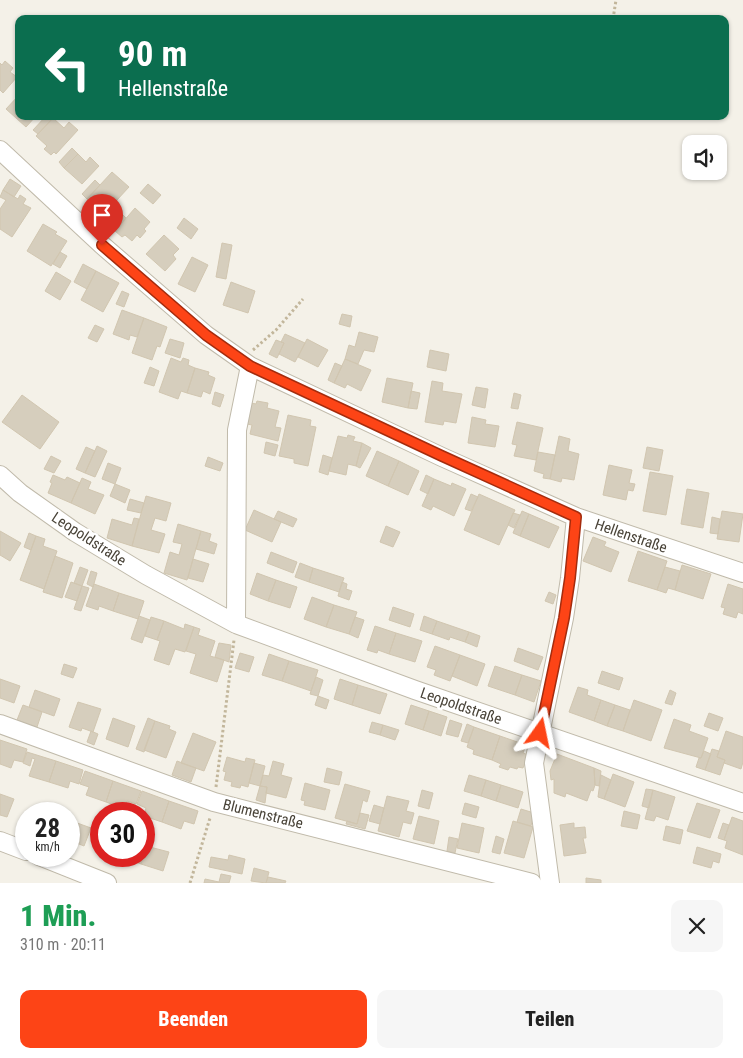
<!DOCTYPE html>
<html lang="de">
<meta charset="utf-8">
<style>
:root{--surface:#fff;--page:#f6f6f6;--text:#222;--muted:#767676;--accent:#fd4416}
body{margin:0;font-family:"Roboto Condensed",sans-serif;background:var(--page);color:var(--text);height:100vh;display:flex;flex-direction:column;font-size:19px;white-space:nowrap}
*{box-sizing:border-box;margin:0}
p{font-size:16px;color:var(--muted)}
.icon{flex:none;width:28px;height:28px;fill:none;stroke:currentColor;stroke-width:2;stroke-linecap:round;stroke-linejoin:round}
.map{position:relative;height:883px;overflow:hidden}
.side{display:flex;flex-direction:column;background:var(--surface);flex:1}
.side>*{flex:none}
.banner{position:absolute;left:15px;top:15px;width:714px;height:105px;border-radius:10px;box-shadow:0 1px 4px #0004;background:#0b6e4f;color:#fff;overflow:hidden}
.fabs{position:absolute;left:682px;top:135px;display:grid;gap:10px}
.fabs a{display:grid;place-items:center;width:45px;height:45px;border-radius:10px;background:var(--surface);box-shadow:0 1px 4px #0004;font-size:25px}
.speed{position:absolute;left:15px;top:802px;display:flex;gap:10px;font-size:25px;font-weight:700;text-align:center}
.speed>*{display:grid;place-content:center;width:65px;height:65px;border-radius:50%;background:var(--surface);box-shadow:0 1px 4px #0004;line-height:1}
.speed small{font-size:12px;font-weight:400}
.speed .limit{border:8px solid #d22;background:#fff;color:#111}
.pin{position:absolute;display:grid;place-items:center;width:42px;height:42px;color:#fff;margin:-51px -21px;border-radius:50% 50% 50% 0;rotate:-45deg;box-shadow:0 0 5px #0007}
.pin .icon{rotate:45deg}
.me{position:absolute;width:55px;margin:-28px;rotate:12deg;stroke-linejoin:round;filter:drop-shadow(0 0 4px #0008)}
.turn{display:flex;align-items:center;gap:18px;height:105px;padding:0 20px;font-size:22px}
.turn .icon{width:65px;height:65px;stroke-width:2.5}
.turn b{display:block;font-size:35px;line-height:42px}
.round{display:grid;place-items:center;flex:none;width:52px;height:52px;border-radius:10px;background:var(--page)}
.headline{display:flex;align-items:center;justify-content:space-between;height:85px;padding:0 20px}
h1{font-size:30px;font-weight:800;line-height:38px;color:#1e9e55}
.primary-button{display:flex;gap:10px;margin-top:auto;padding:10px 20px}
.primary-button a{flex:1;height:58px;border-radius:10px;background:var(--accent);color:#fff;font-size:20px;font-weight:800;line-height:58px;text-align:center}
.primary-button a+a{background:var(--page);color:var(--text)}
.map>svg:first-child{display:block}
.building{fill:#d6cebd;stroke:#d1c6b0}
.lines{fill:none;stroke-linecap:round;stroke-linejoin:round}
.street-casing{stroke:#c0baaa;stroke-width:20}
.path{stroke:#c2b69b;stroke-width:3;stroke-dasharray:2.5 2.5;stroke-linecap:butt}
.street{stroke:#fff;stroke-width:18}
.route-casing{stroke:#a42c0e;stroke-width:12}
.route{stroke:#fd4416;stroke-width:9}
.labels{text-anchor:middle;stroke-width:5;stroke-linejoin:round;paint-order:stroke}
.street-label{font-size:15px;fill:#484237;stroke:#fff}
</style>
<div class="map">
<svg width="743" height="883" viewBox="0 0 743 883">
<rect width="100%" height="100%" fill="#f4f1e8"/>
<path class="building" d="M5,61L13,68L10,72L17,77L3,93L0,90V63L2,65Z
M19,95V116H36L26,127L6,109Z
M46,116L53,118L38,134L33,130Z
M53,118L64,128L69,122L78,130L56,154L54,152L51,155L44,149L47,146L36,136Z
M72,148L78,154L64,168L59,162Z
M78,154L86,162L90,157L99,166L82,184L64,168Z
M112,172L129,187L104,214L87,199Z
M10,179L21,186L14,197L3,190Z
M95,180L100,185L87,199L82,194Z
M148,184L161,195L153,204L140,193Z
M3,190L18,199L20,195L26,199L23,204L31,208L12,237L0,229V209L6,200L0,197Z
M135,208L150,222L144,229L146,231L140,238L137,235L132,241L125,235L122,237L115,231Z
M120,212L126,218L115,231L108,225Z
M184,218L198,229L191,239L177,228Z
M43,224L57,232L55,234L67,241L51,266L27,251Z
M164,235L179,249L173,255L176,259L165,271L146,254Z
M222,243L232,245L226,279L216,277Z
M60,252L67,256L60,268L53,264Z
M192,257L208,265L195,292L178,284Z
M83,264L96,271L87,289L74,282Z
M96,271L119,283L103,312L81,300Z
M56,272L71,281L60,300L45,291Z
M231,282L255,291L248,313L223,305Z
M122,291L129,294L124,307L116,304Z
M122,310L144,318L137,337L130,335L129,340L113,334Z
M342,314L352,316L350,327L339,324Z
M144,318L167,327L160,347L157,346L152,360L132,353Z
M95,325L104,329L97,342L88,338Z
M359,332L378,337L374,352L364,350L358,364L345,359L349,345L355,347Z
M285,334L305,343L295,362L279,354L284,343L281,342Z
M170,339L184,343L180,358L165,353Z
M307,339L328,350L318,367L298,357Z
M276,340L284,343L277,358L269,354Z
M430,350L449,354L446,371L427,367Z
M171,358L181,362L183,358L189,360L188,365L195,368L187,393L181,391L178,399L159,392Z
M345,359L371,370L361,391L347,384L345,388L334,383Z
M335,363L342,366L334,383L328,380Z
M150,367L159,371L154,386L144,383Z
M195,368L209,372L208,375L215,378L210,394L203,391L201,397L187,393Z
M387,378L413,383L408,408L382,402Z
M432,381L443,383L442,391L462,394L456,423L444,421L443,425L425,422Z
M476,387L488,389L485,408L472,405Z
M411,391L420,393L417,409L408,408Z
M215,392L224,395L220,407L212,404Z
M514,393L521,395L518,409L511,408Z
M22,395L59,422L40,449L2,422Z
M257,401L268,403L267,408L279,411L275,427L281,428L278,441L250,434L252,425L242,423L247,402L256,404Z
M288,415L311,420L310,426L316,427L308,466L294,463V459L279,456Z
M472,417L486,420L485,424L499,426L495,447L468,443Z
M517,422L543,428L536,460L514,456L517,445L512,444Z
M348,435L355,437L353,441L362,443L356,466L348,464L346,475L329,471L338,436L347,438Z
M559,436L570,439L568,451L579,454L574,480L562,478L561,482L550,479Z
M266,442L278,445L275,456L264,453Z
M362,443L371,448L360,468L356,466Z
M97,446L107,451L95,477L85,473Z
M86,447L95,451L85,473L76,469Z
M647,447L663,450L659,471L643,468Z
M377,451L399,461L388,486L366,476Z
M538,452L555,455L550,479L543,478L544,474L534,471Z
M323,455L332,458L328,475L319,472Z
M51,456L61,461L54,473L44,469Z
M208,457L223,463L220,471L205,466Z
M399,461L419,471L408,495L388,486Z
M108,463L121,468L115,484L102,479Z
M609,465L632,470L629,483L635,484L633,491L628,490L626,500L603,495Z
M650,472L673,476L666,515L643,511Z
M53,475L65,480L67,477L80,483L71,503L48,493L52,483L50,482Z
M426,475L434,479L428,494L420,490Z
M82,478L91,482L88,489L104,495L95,514L71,503Z
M434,479L451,486L452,483L466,489L454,516L433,506L431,510L422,506Z
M115,484L130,490L125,503L110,496Z
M687,489L709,493L703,528L681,524Z
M471,494L478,497L471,511L465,509Z
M479,494L515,510L499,545L464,530Z
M146,496L171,503L166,521L155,518L151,530L165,534L159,553L132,546Z
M130,499L144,503L141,513L127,510Z
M254,510L281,522L272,542L245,530Z
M278,511L297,519L293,527L274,519Z
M522,511L529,514L520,536L513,533Z
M722,511L743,514L739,542L717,539Z
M513,513L520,515L514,528L508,525Z
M529,514L559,527L549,548L520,536Z
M712,517L720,519L718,534L710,533Z
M134,518L139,519L132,546L107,538L112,519L132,525Z
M178,524L201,531L187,580L164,573L170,552L179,555L182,544L173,542Z
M386,526L400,532L393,547L380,542Z
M0,531L21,543L10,561L0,555Z
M201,531L211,534L209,541L217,544L214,554L196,549Z
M29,533L36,536L31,550L24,547Z
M36,536L45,539L43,546L57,551L44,589L20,580Z
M593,537L606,542L604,546L619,552L611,572L583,561Z
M638,551L667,561L657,590L628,581Z
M271,552L297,562L293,573L267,563Z
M55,556L73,563L62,598L43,592Z
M193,559L209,564L203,582L188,578Z
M300,563L313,568L309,582L295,577Z
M682,565L711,574L703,599L675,590Z
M80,567L88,570L82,586L74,583Z
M665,567L680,571L675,590L668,588L666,593L657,590Z
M313,568L344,578L339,592L309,582Z
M91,571L97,573L93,587L87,584Z
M257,573L276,580L268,601L250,594Z
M276,580L297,587L290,608L268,601Z
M71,582L82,586L77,601L65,597Z
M342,582L347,584L346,589L352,591L349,600L338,596Z
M94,584L119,593L113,611L99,606L98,610L86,606Z
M728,584L743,589V614L738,612L736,618L723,614L725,608L721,607Z
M82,586L89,588L81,611L74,609Z
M549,592L556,595L553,604L545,601Z
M119,593L144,601L138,619L113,611Z
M312,597L334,605L326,627L304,619Z
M334,605L357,612L349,634L326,627Z
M393,607L414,614L410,627L389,620Z
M139,616L150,620L142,643L131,639Z
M424,616L437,621L432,634L420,630Z
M151,617L164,621L157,640L145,636Z
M355,617L364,620L358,638L349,634Z
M164,621L184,629L185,624L194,627L185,652L175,649L169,665L154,660L160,641L157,640Z
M437,621L469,632L465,642L450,637L449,640L432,634Z
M375,626L396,633L389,654L378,650L377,653L367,650Z
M194,627L200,629L198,635L215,641L210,656L224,660L217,682L190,673L196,654L186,651Z
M469,632L480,636L477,647L465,642Z
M396,633L422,641L415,662L389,654Z
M219,643L231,645L229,662L215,657Z
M435,646L460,655L450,681L434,675L436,670L427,667Z
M518,648L543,657L538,670L514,661Z
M240,653L254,657L249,672L235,668Z
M269,654L289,661L282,681L262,675Z
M460,655L485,664L477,686L452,676Z
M289,661L318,670L311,691L282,681Z
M64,664L77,668L73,678L61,674Z
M495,666L522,675L515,695L488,686Z
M602,671L623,678L619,690L598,683Z
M522,675L541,681L534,702L515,695Z
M316,677L323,680L318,696L310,694Z
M0,679L20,686L14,703L0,698Z
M340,679L358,685L352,705L334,699Z
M358,685L387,694L380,714L352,705Z
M578,687L588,690L587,695L601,700L594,721L569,712Z
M35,690L60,699L54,716L29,707Z
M670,690L676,693L672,705L665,703Z
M318,696L329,700L326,709L315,705Z
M601,700L615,705L607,726L594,721Z
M634,700L662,710L651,741L623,731Z
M78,702L101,709L93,732L82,728L81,731L69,727Z
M23,705L42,712L37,727L17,720Z
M411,705L429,711L423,730L405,724Z
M615,705L630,710L623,731L607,726Z
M429,711L447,717L441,736L423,730Z
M709,713L723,718L718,731L704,726Z
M113,718L135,726L128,747L106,739Z
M148,718L155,721L144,752L136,749Z
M674,719L691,725L689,731L708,738L701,758L664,748Z
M450,720L462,724L458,737L446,734Z
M155,721L170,726L169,729L176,732L166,758L144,750Z
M372,722L383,725L380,735L369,732Z
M467,724L474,727L468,743L461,741Z
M383,725L399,730L395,740L380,735Z
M474,727L500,736L492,760L473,754L474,750L467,747Z
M91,731L98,734L94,745L87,742Z
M726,731L743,737V762L741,769L724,763L725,760L717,757Z
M193,733L216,742L204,771L181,763Z
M500,736L526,745L523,753L528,755L523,768L518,767L517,769L510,767L508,770L499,767L501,764L492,760Z
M0,740L27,749L23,762L14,760L11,768L0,764Z
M712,749L719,751L717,757L725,760L720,775L705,770Z
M704,751L711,754L705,770L696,767L699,758H701Z
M27,752L56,761L49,782L29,776L35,759L32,758L30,766L23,763Z
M557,754L594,768L595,785L593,791L591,790L587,801L566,793L565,797L554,793V779L551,780L550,771Z
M227,757L245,762L246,758L255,760L248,787L241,785L240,788L231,786L232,782L224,780L226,772L223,771Z
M56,761L83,770L79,784L70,781L68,788L49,782Z
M177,761L196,768L191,782L172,775Z
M273,761L284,764L281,775L292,778L286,798L266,793L267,787L260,786L263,775L269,776Z
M254,763L265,766L260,786L249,783Z
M327,768L342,772L339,785L324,782Z
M594,768L601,771L599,786L595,785Z
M85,771L113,781L106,802L86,795L89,787L80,784Z
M613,774L634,782L625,807L604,799Z
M469,775L486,780L481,796L464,791Z
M601,775L611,780L604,799L598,797Z
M486,780L501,785L496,801L481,796Z
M113,781L141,791L136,804L127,801L125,809L106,802Z
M305,783L330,790L325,810L304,805L305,801L301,800Z
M345,784L370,791L367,802L363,800L357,824L335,818Z
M501,785L523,792L518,808L496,801Z
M260,786L267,787L265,803L256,800Z
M646,789L653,790L649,808L642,806Z
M422,790L433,793L429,809L418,806Z
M653,790L675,797L668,820L656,816L654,821L645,819Z
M142,791L169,801L162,822L144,816L146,808L137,804Z
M0,794L14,799L7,817L0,815Z
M387,796L409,801L406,811L414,813L411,824L403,822L399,837L378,831Z
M169,801L198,811L194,824L184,821L181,829L162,822Z
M465,803L479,807L476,818L462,814Z
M697,803L720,810L710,838L687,831Z
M374,805L384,808L380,824L369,821Z
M521,809L534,813L531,826L517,822Z
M624,811L640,815L637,829L621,826Z
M360,813L369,815L365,829L346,824L347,821L357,824Z
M419,816L439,821L434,844L413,839Z
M732,817L743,821V855L725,848L727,841L724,840Z
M69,820L91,828L84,846L69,840Z
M513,821L533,827L524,858L504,853Z
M462,823L484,828L479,853L457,848Z
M574,823V828L585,827L586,838H583L586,853L564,856L560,825Z
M723,823L729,825L724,840L718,838Z
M666,826L683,830L680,844L663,840Z
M496,836L504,839L500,854L492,852Z
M449,837L458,839L455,853L447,851Z
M146,846L169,852L163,871L141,864Z
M697,847L721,854L719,863L713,861L711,868L693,863Z
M229,855L245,859L242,874L209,867L211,857L228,860Z
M119,856H143L141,864Z
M254,868L269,872L266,883L251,881Z
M221,874L231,876L229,883H204L205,879L219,882Z
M268,877L286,881L285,883H266Z
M586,878L601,880V883H586Z"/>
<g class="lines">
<defs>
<path id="street" d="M0,150L102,245L206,335L250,366L442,457L576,517L743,573
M0,475L20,493L75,532L146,575L236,624L415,690L743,803
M236,624L237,430L250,366
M0,724L214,802L532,883
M0,841L26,851
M39,856L107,883
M550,883L534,763L564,618L570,578L576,517"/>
</defs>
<use href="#street" class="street-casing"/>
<path class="path" d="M613,19L616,0
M253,350L276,330L303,299
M216,787L234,640
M190,883L210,818"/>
<use href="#street" class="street"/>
</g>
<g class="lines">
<defs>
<path id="route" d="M102,245L206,335L250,366L442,456L576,517L570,578L564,618L540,733"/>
</defs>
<use href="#route" class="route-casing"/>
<use href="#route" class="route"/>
</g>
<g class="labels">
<g class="street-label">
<text transform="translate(631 536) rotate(19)" y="5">Hellenstraße</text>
<text transform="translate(89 539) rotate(33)" y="5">Leopoldstraße</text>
<text transform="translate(461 706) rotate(19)" y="5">Leopoldstraße</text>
<text transform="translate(263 814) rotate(14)" y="5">Blumenstraße</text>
</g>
</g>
</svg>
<div class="fabs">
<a><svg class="icon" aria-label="sound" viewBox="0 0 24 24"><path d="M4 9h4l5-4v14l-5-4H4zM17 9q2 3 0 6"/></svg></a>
</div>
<div class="speed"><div>28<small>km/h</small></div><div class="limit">30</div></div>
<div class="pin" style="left:102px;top:245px;background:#d93025"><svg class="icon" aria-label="arrive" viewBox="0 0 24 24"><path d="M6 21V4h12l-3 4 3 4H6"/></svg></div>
<svg class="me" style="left:540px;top:733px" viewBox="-20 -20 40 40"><path d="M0-17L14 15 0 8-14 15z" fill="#fd4416" stroke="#fff" stroke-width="4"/></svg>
<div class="banner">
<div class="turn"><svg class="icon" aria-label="left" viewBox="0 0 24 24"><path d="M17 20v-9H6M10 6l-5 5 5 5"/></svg><div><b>90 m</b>Hellenstraße</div></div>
</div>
</div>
<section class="side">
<div class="headline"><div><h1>1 Min.</h1><p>310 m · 20:11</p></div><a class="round"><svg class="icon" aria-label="close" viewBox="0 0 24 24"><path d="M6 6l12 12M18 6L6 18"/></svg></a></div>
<div class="primary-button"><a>Beenden</a><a>Teilen</a></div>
</section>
